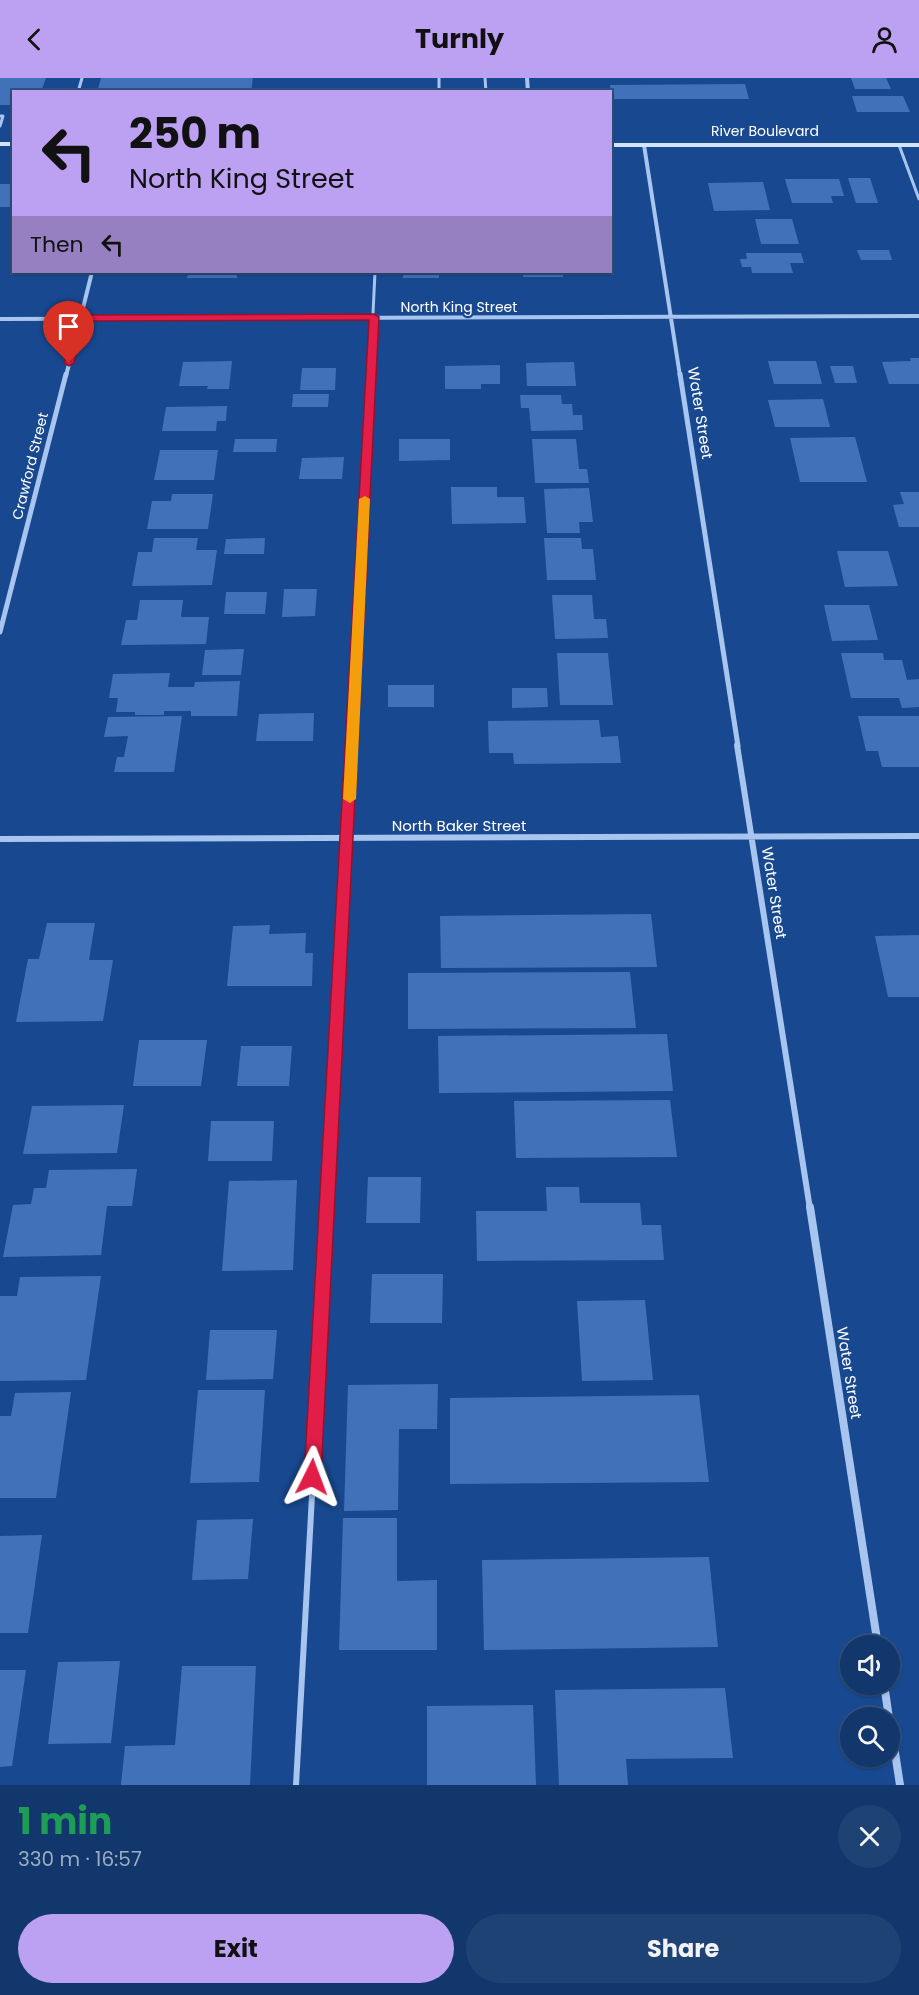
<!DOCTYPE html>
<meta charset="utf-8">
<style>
:root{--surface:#12376c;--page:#1f4274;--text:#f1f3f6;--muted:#9cacc2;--line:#31517f;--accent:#bca0f2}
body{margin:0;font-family:Poppins,sans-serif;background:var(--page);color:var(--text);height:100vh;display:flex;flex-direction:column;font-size:22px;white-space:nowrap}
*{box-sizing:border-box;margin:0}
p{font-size:20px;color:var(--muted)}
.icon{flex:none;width:33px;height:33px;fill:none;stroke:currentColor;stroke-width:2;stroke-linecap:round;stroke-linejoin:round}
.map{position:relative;height:1707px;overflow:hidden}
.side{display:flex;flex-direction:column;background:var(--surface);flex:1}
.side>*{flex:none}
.top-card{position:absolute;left:12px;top:12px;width:600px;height:183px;border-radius:0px;box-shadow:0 2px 4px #0004,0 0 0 2px var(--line);background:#bca0f2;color:#111;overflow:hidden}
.fabs{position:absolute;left:840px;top:1557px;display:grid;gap:12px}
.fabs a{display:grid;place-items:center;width:60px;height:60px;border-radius:50%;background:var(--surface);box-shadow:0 2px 4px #0004,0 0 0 2px var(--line);font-size:30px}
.pin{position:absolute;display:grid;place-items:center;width:51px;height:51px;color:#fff;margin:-62px -26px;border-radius:50% 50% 50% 0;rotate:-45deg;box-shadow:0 0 6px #0007}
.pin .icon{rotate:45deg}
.me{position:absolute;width:66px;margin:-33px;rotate:3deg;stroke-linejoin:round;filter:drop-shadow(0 0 4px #0008)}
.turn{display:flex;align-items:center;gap:21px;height:126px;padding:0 18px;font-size:27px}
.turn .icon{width:78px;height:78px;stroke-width:2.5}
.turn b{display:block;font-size:42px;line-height:51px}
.then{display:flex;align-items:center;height:57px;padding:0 18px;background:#0003;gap:12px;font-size:22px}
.round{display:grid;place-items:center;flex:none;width:63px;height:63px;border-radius:32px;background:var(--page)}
.summary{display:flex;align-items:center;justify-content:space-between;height:102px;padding:0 18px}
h1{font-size:36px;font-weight:700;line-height:45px;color:#1e9e55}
.action{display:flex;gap:12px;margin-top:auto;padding:12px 18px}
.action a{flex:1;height:69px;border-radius:36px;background:var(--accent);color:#111;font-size:24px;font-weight:700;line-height:69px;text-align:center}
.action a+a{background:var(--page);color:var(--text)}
header{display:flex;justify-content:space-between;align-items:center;height:78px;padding:0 18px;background:var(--accent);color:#111;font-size:27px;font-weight:700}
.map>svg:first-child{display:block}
.building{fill:#4172b9}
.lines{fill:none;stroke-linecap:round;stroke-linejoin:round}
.service-far3{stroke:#a7c5ef;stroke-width:3}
.service-far2{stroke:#a7c5ef;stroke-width:4}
.service-far1{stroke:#a7c5ef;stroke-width:4.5}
.service{stroke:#a7c5ef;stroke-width:6}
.minor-far3{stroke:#a7c5ef;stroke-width:4}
.minor-far2{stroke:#a7c5ef;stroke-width:5}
.minor-far1{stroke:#a7c5ef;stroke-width:6}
.minor{stroke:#a7c5ef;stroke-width:8}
.secondary{fill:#d4e4fb;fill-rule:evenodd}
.route{fill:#e11d48;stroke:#92132f;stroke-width:1.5}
.slow{fill:#f59e0b}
.labels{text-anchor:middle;stroke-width:4.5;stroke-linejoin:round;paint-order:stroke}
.far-street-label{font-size:14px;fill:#fff;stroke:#184990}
.street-label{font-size:15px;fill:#fff;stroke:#184990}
</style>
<header><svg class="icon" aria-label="back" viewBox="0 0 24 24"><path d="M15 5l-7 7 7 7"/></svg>Turnly<svg class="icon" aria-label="person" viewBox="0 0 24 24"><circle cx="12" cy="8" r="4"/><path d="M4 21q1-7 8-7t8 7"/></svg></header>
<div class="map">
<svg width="919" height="1707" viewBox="0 0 919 1707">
<rect width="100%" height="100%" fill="#184990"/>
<path class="building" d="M0,0H46L41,14H14V27H0Z
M101,0H253L251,14H97Z
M851,0H886L891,11H855Z
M745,6L749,21H612L610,7Z
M852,18H903L910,34H857Z
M848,100H870L878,125H856Z
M785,101H839L844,118H831L833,125H792Z
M763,104L770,132L714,133L708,105Z
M0,106H14V129H0Z
M755,141H792L799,166H761Z
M857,172H889L892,182H861Z
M746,175H801L804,185H790L793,195H752L751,189H742L740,181H747Z
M189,194H237V200H187Z
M403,194H439V200H403Z
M523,194H563V199H523Z
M910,280H919V306H889L882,284L911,283Z
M232,283L229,311H207L208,308H179L183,284Z
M768,283H816L822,306H774Z
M574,284L576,308H527L526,285Z
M500,287V306H481V311H445V288Z
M830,288H853L857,305H835Z
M302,290H336L335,312H300Z
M293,316H329L328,329H292Z
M520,317H561L562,326H572L573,337H582L583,352L531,353L529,330H521Z
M823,321L830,349H775L768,322Z
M227,328L226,343H217L216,353H162L166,329Z
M855,359L867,404H800L790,360Z
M235,361H277L276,374H233Z
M399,361H450V382L399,383Z
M532,361H576L579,391H587L589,405H535Z
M160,372H218L214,402H154Z
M344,379L342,401H299L302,380Z
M451,409H497V419H524L526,445L452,446Z
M589,410L593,444H579L580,455H547L544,411Z
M900,414H919V449H899L893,427L904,426Z
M172,416H213L208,451H147L152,423H171Z
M154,460H198L196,472H217L212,507L132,508L138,474H152Z
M265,460L264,476H224L226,461Z
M544,460H581L582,471H593L596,502H547Z
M837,473H888L898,508L845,509Z
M284,511H317L315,538L282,539Z
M226,514H267L265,536H224Z
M552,517H592L594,541H606L608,560L555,561Z
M140,522H183L181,539H209L206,566L121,567L126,542H137Z
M824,527H869L878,562L832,563Z
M244,571L241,597H202L205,572Z
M557,575H608L613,627H560Z
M841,575H883L884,582H902L907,602L919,601V629L902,630L899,620H851Z
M170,595L168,609H194L195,604L240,603L237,638H191V633H164V637H135V634H116L118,620H109L113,596Z
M388,607H434V629H388Z
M512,610H547L548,629L512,630Z
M314,635L313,663H256L259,636Z
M182,638L174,694H114L117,679H124L128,658L104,659L108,639Z
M858,638H919V689H882L878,673H866Z
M599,642L601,659L618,658L621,685L514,686L513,675H489L488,643Z
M651,836L657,889L441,890L440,838Z
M47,845H95L89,882H113L103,943L16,944L28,881H39Z
M270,847L269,856L306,855L305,875H313L312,908H227L233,848Z
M919,857V919H888L875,858Z
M630,894L636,950L408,951V895Z
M667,956L673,1013L439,1015L438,958Z
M139,962H207L201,1008H133Z
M241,968H292L289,1008H237Z
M670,1022L677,1079L516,1080L514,1023Z
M124,1027L117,1075L23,1076L32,1028Z
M211,1043H274L272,1083H208Z
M137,1091L132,1128H107L101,1177L3,1179L13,1127L31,1126L34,1110H46L49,1092Z
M368,1099H421L420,1145H366Z
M297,1102L293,1192L222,1193L229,1103Z
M546,1109H579L580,1125H640L642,1147H661L664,1182L477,1183L476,1133H547Z
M372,1196H443L442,1245H370Z
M101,1198L86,1302L0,1303V1218H17L20,1199Z
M645,1222L653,1302L582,1303L577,1223Z
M210,1252H277L273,1301L206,1302Z
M438,1306L437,1351H399L398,1432L344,1433L348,1307Z
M198,1312H265L259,1404L190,1405Z
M71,1314L56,1420H0V1338H11L15,1315Z
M699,1317L709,1404L450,1406V1320Z
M343,1440H397V1503L437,1502V1572H339Z
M253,1441L248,1501L192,1502L197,1442Z
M42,1457L28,1555H0V1458Z
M709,1479L718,1569L484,1572L482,1482Z
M120,1583L111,1665L48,1666L58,1584Z
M182,1588H256L250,1707H121L125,1668L175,1667Z
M0,1592H26L12,1688L0,1689Z
M725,1610L733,1680L626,1681L628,1707H559L555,1612Z
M533,1627L536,1707H427V1628Z"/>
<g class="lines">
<path class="service-far3" d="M439,0V14
M485,0L486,14
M78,14L82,0
M0,38H3L0,48
M899,67L919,121
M370,298L375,194"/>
<path class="service-far2" d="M352,668L370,296"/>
<path class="service-far1" d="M327,1131L352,667"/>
<path class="service" d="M296,1707L328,1129"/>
<path class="minor-far3" d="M527,0L528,14
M644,67L680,298
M0,241L919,238
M66,298L92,194"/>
<path class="minor-far2" d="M680,296L738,668
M0,554L66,296"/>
<path class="minor-far1" d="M737,667L810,1131
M0,761L919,758"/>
<path class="minor" d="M810,1129L878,1568
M884,1606L889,1640
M890,1642L900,1707"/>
<path class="secondary" d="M0,64H14V68H0Z
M610,65H919V69H610Z"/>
</g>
<path class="route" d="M374,236L379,239L321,1399L319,1405L312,1407L306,1405L304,1399L369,242L85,243L74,285L69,288L64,285L76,240L81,237Z"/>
<path class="slow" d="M365,418L370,421L356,721L350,725L343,721L359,421Z"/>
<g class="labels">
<g class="far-street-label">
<text x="765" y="58">River Boulevard</text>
<text x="459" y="234">North King Street</text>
<text transform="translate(30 388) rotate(-76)" y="5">Crawford Street</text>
</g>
<g class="street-label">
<text transform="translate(700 335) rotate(81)" y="5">Water Street</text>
<text x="459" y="753">North Baker Street</text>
<text transform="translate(774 815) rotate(81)" y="5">Water Street</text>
<text transform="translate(849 1295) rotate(81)" y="5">Water Street</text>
</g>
</g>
</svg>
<div class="fabs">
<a><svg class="icon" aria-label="sound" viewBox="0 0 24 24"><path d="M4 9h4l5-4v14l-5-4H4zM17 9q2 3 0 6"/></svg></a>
<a><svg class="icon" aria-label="search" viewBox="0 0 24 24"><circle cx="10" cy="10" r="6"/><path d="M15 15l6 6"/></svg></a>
</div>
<div class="pin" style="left:69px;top:285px;background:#d93025"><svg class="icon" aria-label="arrive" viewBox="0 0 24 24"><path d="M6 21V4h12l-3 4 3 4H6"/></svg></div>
<svg class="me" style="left:312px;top:1399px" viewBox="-20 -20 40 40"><path d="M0-17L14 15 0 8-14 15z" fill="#e11d48" stroke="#fff" stroke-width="4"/></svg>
<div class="top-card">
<div class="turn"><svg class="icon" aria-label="left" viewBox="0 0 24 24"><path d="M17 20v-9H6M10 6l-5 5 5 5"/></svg><div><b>250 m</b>North King Street</div></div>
<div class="then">Then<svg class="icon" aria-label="left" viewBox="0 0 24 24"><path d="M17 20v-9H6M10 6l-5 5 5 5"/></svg></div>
</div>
</div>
<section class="side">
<div class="summary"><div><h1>1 min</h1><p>330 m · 16:57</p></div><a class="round"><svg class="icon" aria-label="close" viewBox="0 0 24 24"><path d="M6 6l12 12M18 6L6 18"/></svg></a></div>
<div class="action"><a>Exit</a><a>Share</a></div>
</section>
